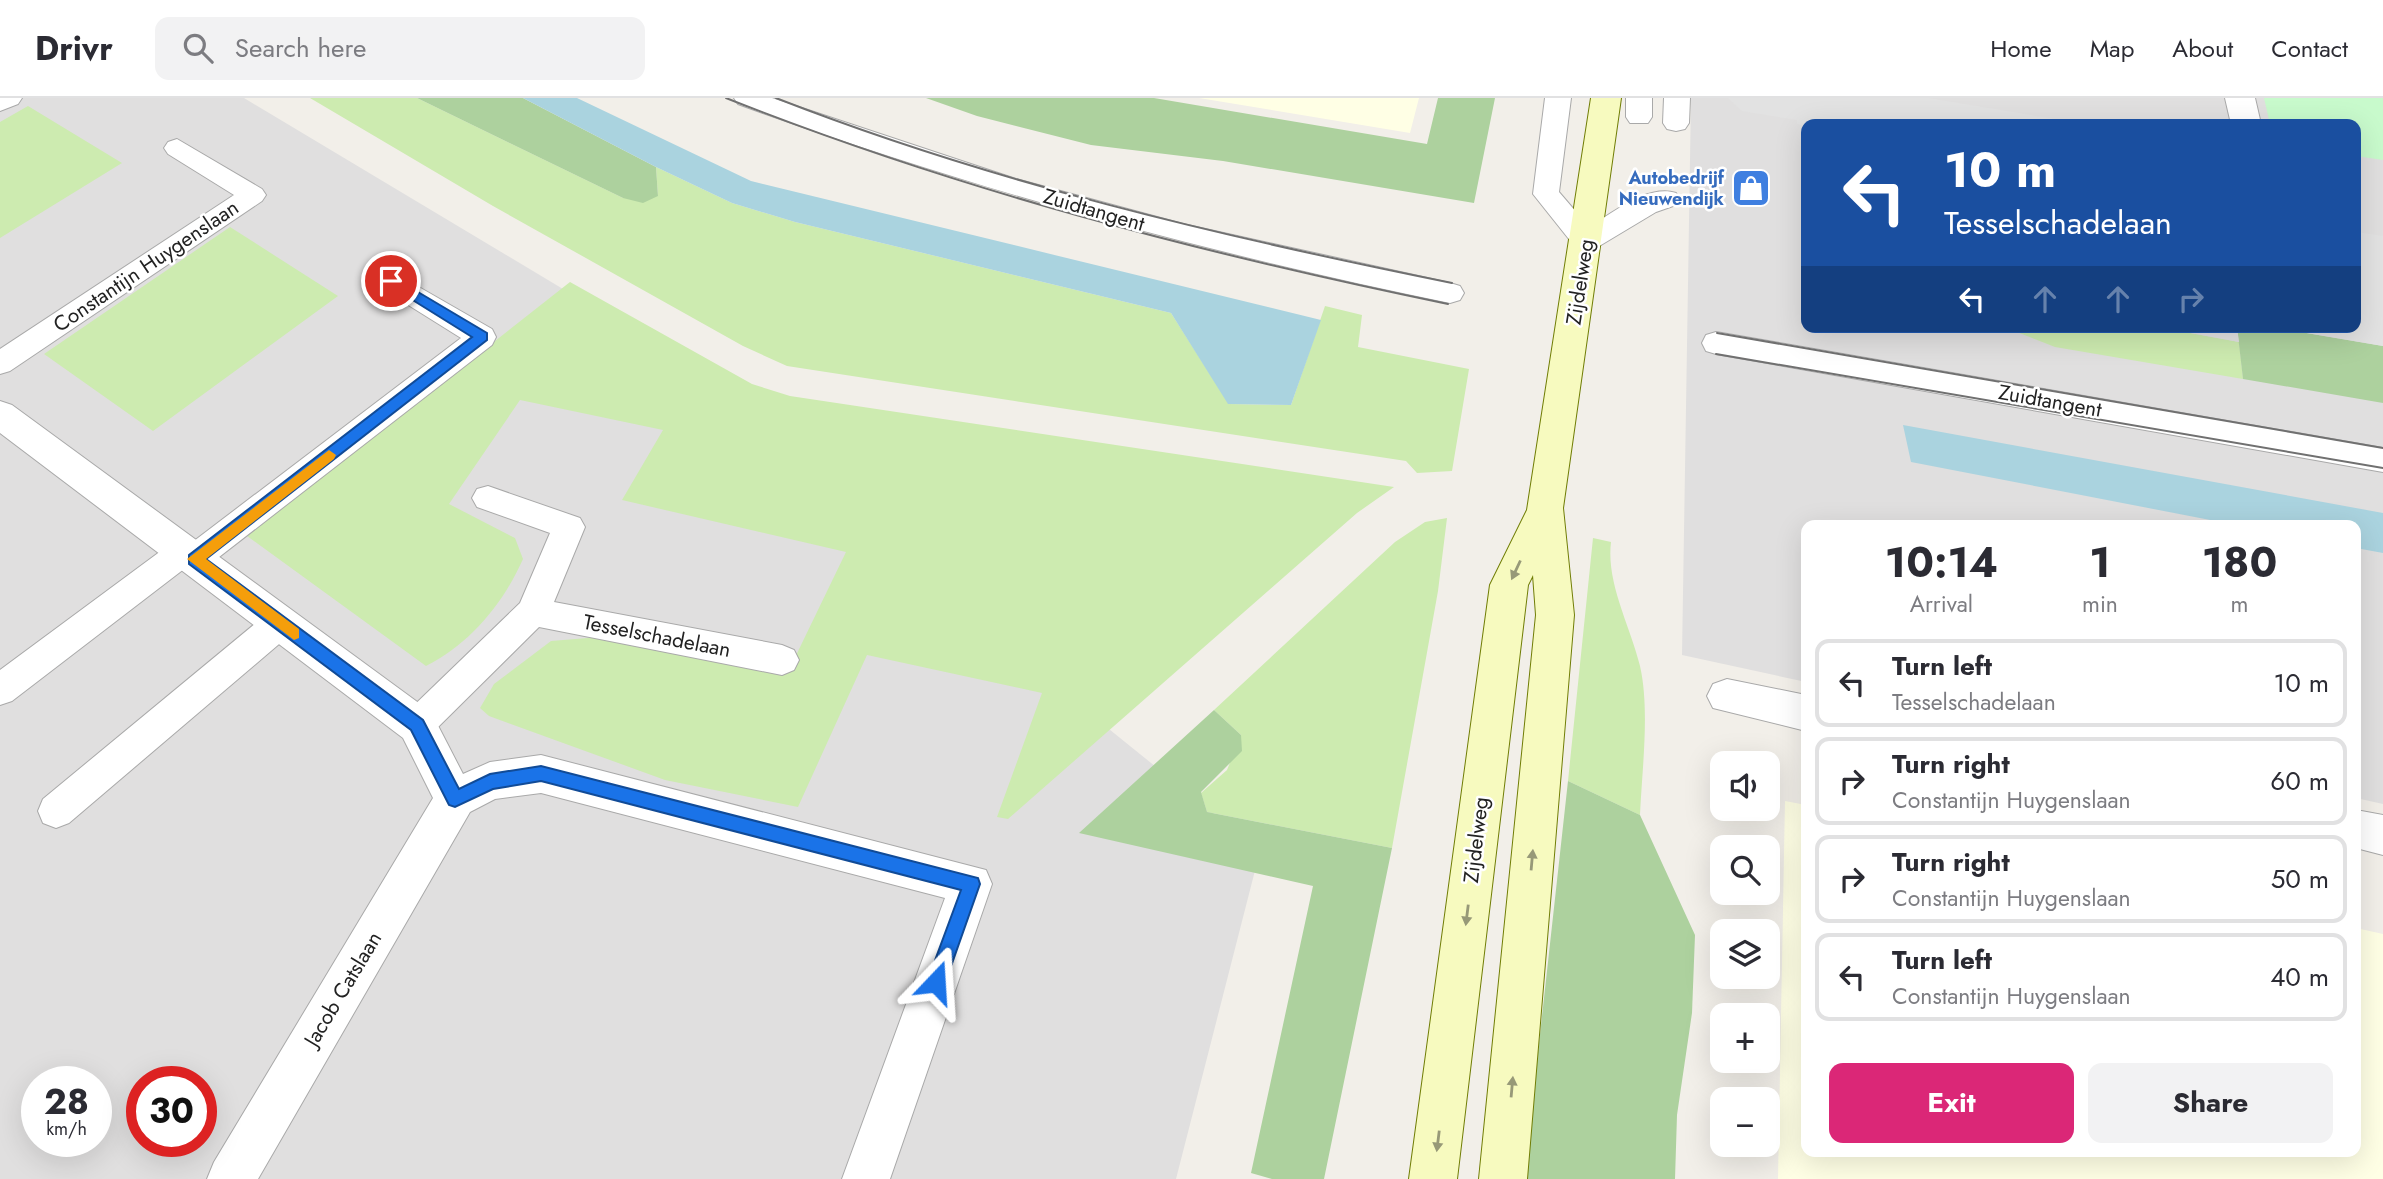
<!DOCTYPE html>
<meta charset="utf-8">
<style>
:root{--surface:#fff;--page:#f2f2f3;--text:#2b2b33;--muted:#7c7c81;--line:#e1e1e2;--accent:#db2777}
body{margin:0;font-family:Jost,sans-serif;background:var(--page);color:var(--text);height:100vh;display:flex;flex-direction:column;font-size:26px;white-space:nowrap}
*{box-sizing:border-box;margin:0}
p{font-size:23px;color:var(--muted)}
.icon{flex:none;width:38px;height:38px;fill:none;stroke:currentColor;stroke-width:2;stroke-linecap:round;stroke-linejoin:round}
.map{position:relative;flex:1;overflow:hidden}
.drawer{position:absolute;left:1801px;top:422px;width:560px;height:637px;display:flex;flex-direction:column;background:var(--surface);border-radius:14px;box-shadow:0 7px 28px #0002}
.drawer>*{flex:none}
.guide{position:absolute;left:1801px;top:21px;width:560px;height:214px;border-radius:14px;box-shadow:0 7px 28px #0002;background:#1a4fa0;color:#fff;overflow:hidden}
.buttons{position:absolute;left:1710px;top:653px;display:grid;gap:14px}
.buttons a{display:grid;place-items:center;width:70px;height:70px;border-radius:14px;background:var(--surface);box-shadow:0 7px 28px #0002;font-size:35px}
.speed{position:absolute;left:21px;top:968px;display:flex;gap:14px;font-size:35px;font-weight:700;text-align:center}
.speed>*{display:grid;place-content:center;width:91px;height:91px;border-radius:50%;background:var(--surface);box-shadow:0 7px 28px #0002;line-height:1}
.speed small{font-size:18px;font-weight:400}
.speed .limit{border:10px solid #d22;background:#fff;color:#111}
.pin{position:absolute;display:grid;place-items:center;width:60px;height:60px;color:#fff;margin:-30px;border:4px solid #fff;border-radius:50%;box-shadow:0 2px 7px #0007}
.me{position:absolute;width:77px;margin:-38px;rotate:20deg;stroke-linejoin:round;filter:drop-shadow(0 0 5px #0008)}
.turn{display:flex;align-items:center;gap:24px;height:147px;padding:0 28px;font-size:32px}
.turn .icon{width:91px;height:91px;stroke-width:2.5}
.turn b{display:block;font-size:49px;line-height:60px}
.lanes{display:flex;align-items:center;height:66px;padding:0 28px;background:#0003;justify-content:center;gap:35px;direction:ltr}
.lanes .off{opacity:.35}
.eta{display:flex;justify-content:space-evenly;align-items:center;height:119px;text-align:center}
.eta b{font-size:42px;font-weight:700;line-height:49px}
.primary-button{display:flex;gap:14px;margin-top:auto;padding:14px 28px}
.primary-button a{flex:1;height:80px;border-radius:14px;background:var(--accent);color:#fff;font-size:28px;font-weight:700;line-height:80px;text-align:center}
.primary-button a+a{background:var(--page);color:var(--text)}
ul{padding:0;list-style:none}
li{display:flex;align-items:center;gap:21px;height:88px;margin:0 14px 10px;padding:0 14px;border:4px solid var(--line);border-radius:14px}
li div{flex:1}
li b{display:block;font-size:26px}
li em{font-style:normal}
header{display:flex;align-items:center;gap:42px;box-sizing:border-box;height:98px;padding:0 35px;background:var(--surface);border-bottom:2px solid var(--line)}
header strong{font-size:33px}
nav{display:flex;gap:38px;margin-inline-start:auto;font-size:24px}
.search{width:490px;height:63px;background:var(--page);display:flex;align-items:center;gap:18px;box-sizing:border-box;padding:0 24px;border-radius:14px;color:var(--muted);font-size:26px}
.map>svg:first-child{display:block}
.residential{fill:#e0dfdf;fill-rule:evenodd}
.education{fill:#ffffe5}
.grass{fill:#cdebb0}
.forest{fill:#add19e}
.park{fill:#c8facc}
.parking{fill:#e2e2e2}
.water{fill:#aad3df}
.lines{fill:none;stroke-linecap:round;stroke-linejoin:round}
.lane-casing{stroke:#a9a9a9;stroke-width:2}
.street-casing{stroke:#a9a9a9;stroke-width:2}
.secondary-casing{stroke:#707d05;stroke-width:2}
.lane{fill:#fff;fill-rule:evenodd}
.street{fill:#fff;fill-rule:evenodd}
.secondary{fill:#f7fabf;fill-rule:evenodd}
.tram{stroke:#707070;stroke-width:2}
.oneway{fill:#979978}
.route{fill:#1a73e8;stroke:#114b97;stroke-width:2}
.slow{fill:#f59e0b}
.labels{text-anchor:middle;stroke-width:5;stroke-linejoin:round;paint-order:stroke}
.far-shop-label{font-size:18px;font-weight:bold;fill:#366cbe;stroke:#fff;text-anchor:end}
.street-label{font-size:21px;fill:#222;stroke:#fff}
</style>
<header>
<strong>Drivr</strong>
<div class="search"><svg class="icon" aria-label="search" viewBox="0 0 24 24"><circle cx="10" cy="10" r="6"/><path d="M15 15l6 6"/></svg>Search here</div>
<nav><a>Home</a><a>Map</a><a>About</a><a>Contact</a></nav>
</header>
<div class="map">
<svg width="2383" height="1081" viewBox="0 0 2383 1081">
<rect width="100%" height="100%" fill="#f2efe9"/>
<path class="residential" d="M0,0H244L568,194L1260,753L1176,1081H0ZM37,984H96V1043H37ZM142,984H201V1043H142Z
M1691,0H2383V706L2356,700V427H1806V584L1682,557ZM1806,26H2356V229H1806Z"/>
<path class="education" d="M1199,0H1419L1410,35Z
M1785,703L1806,707V1054H2356V830L2383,836V1081H1778Z"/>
<path class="grass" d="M310,0H417L623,100L658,98L656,69L732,105L795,124L1171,215L1229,306L1291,307L1325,208L1362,217L1358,249L1469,271L1452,373L1417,375L1406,363L787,268L743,248L493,108Z
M28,8L122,65L0,140V24Z
M230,129L338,198L153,333L44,256Z
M570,184L752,286L790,298L1394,389L1357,415L1008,721L997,719L1042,595L867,557L798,709L665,682L489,618L480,610L494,586L551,543L600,539L787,576L846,454L622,402L663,332L520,302L449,406L515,440L523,461C503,506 470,546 426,568L247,438Z
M2004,229H2158L2239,244L2243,281L2055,249Z
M1447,420L1438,493L1392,750L1207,714L1201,695L1227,672L1241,637L1214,612L1395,444L1425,424Z
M1593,440L1611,444C1606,485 1630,527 1640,568C1650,612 1642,671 1640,717L1568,683Z"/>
<path class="forest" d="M417,0H523L656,69L658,98L643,105L623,100Z
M926,0H1154L1427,46L1438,0H1495L1474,105L1223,63L1091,47L977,18Z
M2237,229H2271L2383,248V305L2243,281Z
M1214,612L1241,637L1242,653L1201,694L1207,714L1392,750L1324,1081H1272L1251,1075L1313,788L1079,735Z
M1568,683L1640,717L1695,837L1692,915L1677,1017L1675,1081H1524Z"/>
<path class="park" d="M2264,0H2383V62L2356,58V26H2270Z"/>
<path class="parking" d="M1728,0H1928L2085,26L1806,28L1797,26V22L1742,13Z
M2356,134L2383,138V248L2271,229H2356Z
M2158,229H2237L2239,244Z"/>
<path class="water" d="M523,0H577L751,83L1321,222L1291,307L1228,306L1171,215L795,124L732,105L656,69Z
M1903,327L2383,415V455L2356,450V427H2236L1911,364Z"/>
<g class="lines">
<defs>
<path id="lane" d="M0,0H22L18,6L0,13Z
M734,0H772L1016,81L1183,126L1450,185L1460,188L1464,195L1460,202L1450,205C1208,155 971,91 738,6Z
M1545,0H1571L1559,94L1589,129C1613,115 1648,86 1676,95L1680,101L1676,107L1656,114L1596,150L1586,153L1576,150L1533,96Z
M1626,0H1652V19L1648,25H1630L1626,19Z
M1664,0H1690L1689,25L1685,31L1676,33L1667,31L1663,25Z
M177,41L262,91L266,97L262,103L10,273L0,276V251L234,97L168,56L164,50L168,44Z
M391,173L492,231L496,239L492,247L205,470L194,474L184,471L12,603L0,607V572L173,444L184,440L194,443L461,240L381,190L377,183L381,176Z
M1716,234L2383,350V374L1716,256L1706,253L1702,245L1706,237Z
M488,388L580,420L585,429L554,504L782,547L794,552L799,562L794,572L782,577L539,529L429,638L417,642L405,638L400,627L405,616L520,505L550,435L477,409L472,400L477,391Z
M280,511L292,515L297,525L292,535L69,725L56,730L43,725L38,713L43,701L268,515Z"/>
<path id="street" d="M2225,0H2255L2261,26H2231Z
M0,303L12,307L431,614L463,676L490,664L541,657L986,772L992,786L890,1081H842L945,800L541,695L495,701L470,714L258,1081H207L214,1064L433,700L403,640L0,335Z
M1727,581L1806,597V633L1713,610L1707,598L1713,586Z
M2356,712L2383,717V757L2356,750Z"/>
<path id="secondary" d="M1591,0H1621L1563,410L1574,517L1527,1081H1479L1536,517L1533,477L1528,487L1457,1081H1409L1490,487L1527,412Z"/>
</defs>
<use href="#lane" class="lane-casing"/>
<use href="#street" class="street-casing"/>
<use href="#secondary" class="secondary-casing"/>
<use href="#lane" class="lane"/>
<use href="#street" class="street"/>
<use href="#secondary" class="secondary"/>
<path class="tram" d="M726,0C961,93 1201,155 1448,206
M776,0C993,85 1224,139 1452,185
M1717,235L2383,350
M1716,256L2383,370"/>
</g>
<defs><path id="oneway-solid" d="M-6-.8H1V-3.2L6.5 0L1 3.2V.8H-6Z" transform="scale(1.75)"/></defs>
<g class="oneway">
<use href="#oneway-solid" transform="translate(1516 472) rotate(115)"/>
<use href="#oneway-solid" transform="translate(1532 762) rotate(-85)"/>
<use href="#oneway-solid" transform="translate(1467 817) rotate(97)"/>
<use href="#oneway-solid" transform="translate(1512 989) rotate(-85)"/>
<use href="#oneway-solid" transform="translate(1438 1043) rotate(97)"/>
</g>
<path class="route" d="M391,178L487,235V242L206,461L423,622L459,691L490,676L541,668L978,780L980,786L943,891L936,894L930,891L927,884L961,792L541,683L493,691L455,709L449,707L411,632L189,466V457L472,239L387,186V179Z"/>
<path class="slow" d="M329,352L336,357L334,361L206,461L299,531V540L294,542L187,461Z"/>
<defs>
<symbol id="shop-square" viewBox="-11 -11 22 22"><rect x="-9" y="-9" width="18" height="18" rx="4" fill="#3f7fe0" stroke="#fff"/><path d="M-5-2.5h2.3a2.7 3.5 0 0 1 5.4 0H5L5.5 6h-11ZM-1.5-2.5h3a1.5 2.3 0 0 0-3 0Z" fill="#fff"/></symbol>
</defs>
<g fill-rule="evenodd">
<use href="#shop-square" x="1729" y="68" width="44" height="44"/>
</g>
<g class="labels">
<g class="far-shop-label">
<text x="1724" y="86">Autobedrijf<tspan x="1724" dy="21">Nieuwendijk</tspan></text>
</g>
<g class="street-label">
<text transform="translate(1094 112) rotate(16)" y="7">Zuidtangent</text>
<text transform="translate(146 168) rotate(-34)" y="7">Constantijn Huygenslaan</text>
<text transform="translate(1580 184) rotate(-81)" y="7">Zijdelweg</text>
<text transform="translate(2050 303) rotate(10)" y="7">Zuidtangent</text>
<text transform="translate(657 538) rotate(11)" y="7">Tesselschadelaan</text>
<text transform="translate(1476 742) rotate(-83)" y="7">Zijdelweg</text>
<text transform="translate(343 891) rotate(-59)" y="7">Jacob Catslaan</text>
</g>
</g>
</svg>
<div class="buttons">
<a><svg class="icon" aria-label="sound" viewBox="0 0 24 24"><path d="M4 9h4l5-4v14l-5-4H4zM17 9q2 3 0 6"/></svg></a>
<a><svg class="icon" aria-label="search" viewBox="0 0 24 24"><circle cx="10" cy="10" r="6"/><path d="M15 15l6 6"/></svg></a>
<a><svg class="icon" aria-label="layers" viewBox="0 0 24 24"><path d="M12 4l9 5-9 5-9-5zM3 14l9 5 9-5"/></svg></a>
<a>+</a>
<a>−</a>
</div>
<div class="speed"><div>28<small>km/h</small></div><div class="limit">30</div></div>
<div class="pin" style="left:391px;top:183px;background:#d93025"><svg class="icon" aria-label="arrive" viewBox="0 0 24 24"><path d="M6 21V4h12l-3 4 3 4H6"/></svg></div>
<svg class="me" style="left:936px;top:884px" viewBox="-20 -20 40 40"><path d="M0-17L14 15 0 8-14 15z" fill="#1a73e8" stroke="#fff" stroke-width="4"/></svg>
<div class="guide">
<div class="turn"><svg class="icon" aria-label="left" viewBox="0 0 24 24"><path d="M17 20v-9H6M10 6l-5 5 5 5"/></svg><div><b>10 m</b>Tesselschadelaan</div></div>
<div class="lanes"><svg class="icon" aria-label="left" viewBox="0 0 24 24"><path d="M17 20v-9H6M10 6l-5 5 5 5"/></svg><svg class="icon off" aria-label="ahead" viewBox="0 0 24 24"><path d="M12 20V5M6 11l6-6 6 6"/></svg><svg class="icon off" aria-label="ahead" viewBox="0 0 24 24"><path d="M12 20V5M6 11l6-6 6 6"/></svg><svg class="icon off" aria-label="right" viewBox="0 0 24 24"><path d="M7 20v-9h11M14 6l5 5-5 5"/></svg></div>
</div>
<section class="drawer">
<div class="eta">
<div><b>10:14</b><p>Arrival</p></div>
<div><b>1</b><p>min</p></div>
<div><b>180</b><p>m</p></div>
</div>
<ul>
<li><svg class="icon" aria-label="left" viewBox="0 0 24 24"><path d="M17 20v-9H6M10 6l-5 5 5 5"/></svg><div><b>Turn left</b><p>Tesselschadelaan</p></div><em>10 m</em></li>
<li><svg class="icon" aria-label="right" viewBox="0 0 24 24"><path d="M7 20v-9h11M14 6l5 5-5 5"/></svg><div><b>Turn right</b><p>Constantijn Huygenslaan</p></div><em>60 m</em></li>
<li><svg class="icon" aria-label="right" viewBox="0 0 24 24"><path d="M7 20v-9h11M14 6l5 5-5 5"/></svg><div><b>Turn right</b><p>Constantijn Huygenslaan</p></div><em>50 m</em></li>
<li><svg class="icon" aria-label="left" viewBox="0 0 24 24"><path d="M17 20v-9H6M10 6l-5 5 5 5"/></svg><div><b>Turn left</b><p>Constantijn Huygenslaan</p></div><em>40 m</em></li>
</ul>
<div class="primary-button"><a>Exit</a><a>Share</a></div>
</section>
</div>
